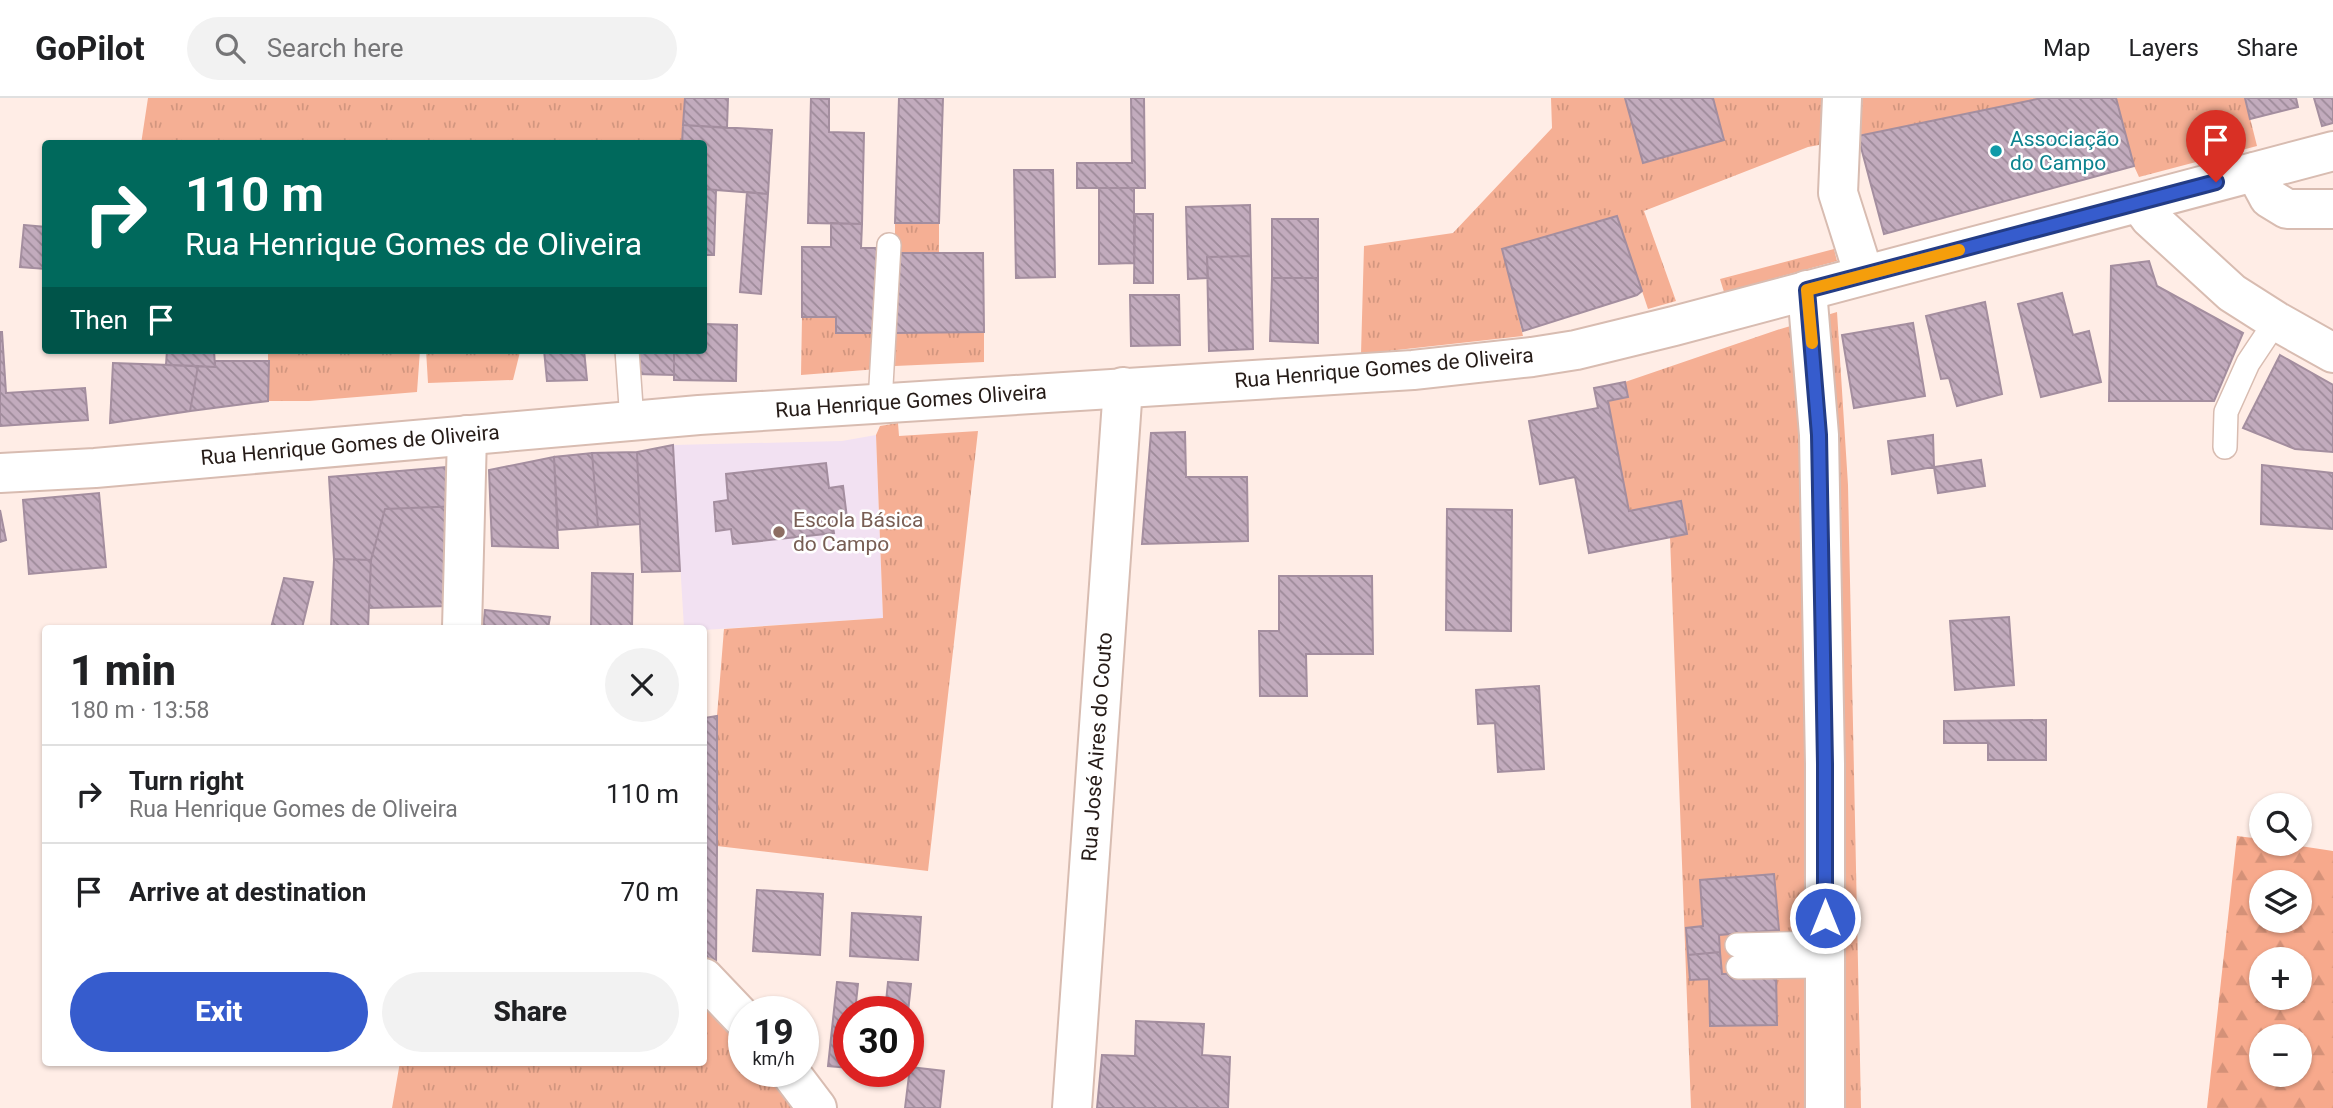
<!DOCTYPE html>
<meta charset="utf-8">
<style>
:root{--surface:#fff;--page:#f2f2f2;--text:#202124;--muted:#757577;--line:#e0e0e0;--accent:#365ccd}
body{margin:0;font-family:Roboto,sans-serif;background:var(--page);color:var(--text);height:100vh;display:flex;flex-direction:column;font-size:26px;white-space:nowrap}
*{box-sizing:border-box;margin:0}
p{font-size:23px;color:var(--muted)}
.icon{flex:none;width:38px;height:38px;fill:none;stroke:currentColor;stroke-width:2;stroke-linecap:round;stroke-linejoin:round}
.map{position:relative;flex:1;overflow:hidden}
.details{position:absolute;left:42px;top:527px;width:665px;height:441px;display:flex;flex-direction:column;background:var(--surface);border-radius:7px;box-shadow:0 2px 5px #0004}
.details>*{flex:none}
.guide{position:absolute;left:42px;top:42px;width:665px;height:214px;border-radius:7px;box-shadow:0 2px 5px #0004;background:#00695c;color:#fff;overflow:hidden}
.buttons{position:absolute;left:2249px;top:695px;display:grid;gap:14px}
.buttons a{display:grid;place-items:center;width:63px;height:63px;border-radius:50%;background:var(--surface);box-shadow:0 2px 5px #0004;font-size:35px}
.speed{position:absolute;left:728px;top:898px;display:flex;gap:14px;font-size:35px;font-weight:700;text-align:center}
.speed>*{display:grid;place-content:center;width:91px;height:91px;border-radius:50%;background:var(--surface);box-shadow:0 2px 5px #0004;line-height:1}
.speed small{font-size:18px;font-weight:400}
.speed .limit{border:10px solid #d22;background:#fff;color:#111}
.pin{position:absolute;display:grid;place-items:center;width:60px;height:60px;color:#fff;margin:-72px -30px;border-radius:50% 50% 50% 0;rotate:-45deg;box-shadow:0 0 7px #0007}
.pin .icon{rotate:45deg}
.me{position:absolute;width:77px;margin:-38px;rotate:0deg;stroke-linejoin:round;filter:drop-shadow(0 0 5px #0008)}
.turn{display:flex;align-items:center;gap:24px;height:147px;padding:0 28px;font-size:32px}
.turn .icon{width:91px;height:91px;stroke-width:2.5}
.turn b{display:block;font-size:49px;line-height:60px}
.then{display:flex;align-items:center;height:66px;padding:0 28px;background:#0003;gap:14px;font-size:26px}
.round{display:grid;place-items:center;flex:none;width:74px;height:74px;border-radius:37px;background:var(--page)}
.overview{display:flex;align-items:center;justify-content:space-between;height:119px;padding:0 28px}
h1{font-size:42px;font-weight:800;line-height:52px}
.button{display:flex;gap:14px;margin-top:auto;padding:14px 28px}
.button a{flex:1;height:80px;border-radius:42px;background:var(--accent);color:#fff;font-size:28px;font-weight:800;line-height:80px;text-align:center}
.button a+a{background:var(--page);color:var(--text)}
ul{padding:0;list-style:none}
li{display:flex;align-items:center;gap:21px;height:98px;padding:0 28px;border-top:2px solid var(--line)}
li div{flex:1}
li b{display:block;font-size:26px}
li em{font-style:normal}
header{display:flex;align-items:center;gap:42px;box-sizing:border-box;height:98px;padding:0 35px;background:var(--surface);border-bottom:2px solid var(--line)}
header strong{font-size:33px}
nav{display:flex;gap:38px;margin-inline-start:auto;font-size:24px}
.search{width:490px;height:63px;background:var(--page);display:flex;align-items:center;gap:18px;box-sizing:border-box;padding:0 24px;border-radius:38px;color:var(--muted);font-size:26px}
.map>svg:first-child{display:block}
.education{fill:#f2e1f2}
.grass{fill:url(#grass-tufts)}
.forest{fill:url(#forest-firs);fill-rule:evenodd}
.building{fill:url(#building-back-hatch);stroke:#a48e9f;stroke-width:2}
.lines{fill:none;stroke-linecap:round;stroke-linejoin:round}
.lane-casing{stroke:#d8bcb1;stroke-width:26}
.street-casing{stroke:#d8bcb1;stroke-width:42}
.secondary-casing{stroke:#d8bcb1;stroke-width:42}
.lane{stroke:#fff;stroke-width:23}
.street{stroke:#fff;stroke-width:38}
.secondary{stroke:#fff;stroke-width:38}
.route-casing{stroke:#233c85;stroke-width:18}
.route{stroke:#365ccd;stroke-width:12}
.slow{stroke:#f59e0b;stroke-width:12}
.culture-dot{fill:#0f9aa8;stroke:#fff;stroke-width:2.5}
.education-dot{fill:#8d6e63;stroke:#fff;stroke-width:2.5}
.labels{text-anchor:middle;stroke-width:5;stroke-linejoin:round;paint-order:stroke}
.culture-label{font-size:21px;fill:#0d838f;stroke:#fff;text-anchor:start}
.street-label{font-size:21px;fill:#261c18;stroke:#fff}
.education-label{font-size:21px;fill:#785e54;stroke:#fff;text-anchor:start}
</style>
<header>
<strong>GoPilot</strong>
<div class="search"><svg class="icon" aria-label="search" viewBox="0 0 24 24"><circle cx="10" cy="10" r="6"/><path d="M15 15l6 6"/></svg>Search here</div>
<nav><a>Map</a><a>Layers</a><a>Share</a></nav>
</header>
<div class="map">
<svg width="2333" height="1010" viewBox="0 0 2333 1010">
<defs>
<pattern id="grass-tufts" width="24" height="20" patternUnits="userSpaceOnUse" patternTransform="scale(1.75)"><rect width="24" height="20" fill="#f5af94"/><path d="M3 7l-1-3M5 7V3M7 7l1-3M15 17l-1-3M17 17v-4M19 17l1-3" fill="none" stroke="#d2967f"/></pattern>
<pattern id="forest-firs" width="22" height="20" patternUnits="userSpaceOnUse" patternTransform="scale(1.75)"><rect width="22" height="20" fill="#f7a98c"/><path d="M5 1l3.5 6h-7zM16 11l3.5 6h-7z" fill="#d49178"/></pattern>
<pattern id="building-back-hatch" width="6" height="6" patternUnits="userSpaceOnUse" patternTransform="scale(1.75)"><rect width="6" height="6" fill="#c2abbd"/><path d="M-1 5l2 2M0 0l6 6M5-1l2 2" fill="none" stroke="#9d8a99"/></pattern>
</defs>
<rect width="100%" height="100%" fill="#ffede6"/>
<path class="education" d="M876,337L883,520L704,532L684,530L673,347L842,343Z"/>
<path class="grass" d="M148,0H685L682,45L141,46Z
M1551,0H2042L1840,42V27L1819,47L1808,49L1644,113L1676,203L1648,211L1617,118L1503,151L1523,238L1361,256L1364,148L1453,135L1552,30Z
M2116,0H2245L2257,48L2139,79L2134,68Z
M895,125H939V155H895Z
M1834,151L1837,163L1724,194L1720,181Z
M1837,214L1848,387L1861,1010H1691L1670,439L1687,436L1680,403L1629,413L1608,303L1628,299L1625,284L1777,232Z
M802,219H836V235H880L878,271L801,277Z
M984,234V264L895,268L896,235Z
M268,252H420L417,294L309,303H268Z
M426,252H487L488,254H520L513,282L428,285Z
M898,325L899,338L978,333L928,773L717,748V618L724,531L883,520L876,337L880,328Z
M704,880L744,922V973H789L817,1010H392L400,964H704Z"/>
<path class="forest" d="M2237,738L2261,741V746H2287L2333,753V1010H2207ZM2261,784H2300V822H2261ZM2261,861H2300V900H2261ZM2300,938V976H2261V938Z"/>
<path class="building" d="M685,0H728L727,30L683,27Z
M811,0L829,1V34L864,35L862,126L808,125Z
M899,0H943L939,125H895Z
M1131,0H1144L1145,90H1077V65H1132Z
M1625,0H1713L1724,42L1643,65Z
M2042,0H2116L2134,68L1884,136L1858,38Z
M2245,0H2296L2298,9L2250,21Z
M2314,0H2333V25L2322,28Z
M683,27L772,32L768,96L704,91V46H682Z
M1014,72H1053L1055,179L1016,180Z
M1099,90H1134V165L1099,166Z
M704,91L716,92L714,157H705L704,186Z
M747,94L768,96L761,196L740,194Z
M1250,107L1251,158L1207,159L1208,180L1188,181L1186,109Z
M1135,116H1153V185H1134Z
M1617,118L1642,193L1637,197L1523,233L1502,151Z
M1272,121H1318V180H1272Z
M831,125L862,126L861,150H880V235H836V219H802V149H831Z
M24,127L46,129V171L20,169Z
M895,155H983L984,234L896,235Z
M1251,158L1253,251L1209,253L1207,159Z
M2149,163L2157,188L2243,235L2214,303H2109L2111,168Z
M1272,180H1318V245L1270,243Z
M2062,195L2073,237L2089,233L2101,284L2041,299L2018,206Z
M1130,197H1179L1180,247L1131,248Z
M1985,204L2002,296L1957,308L1949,280L1941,281L1926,218Z
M1913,225L1925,298L1854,310L1842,237Z
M704,226L737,227L736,283L674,282V252H704Z
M0,234H2L6,295L85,290L88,322L0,328Z
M167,252H214L215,269L166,267Z
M544,252H584L587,282L547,283Z
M638,252H674V277L637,276Z
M2280,257L2333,287V354L2295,351L2243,330Z
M215,263H269L268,303L190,313L198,268L215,269Z
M113,265L198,268L190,313L110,325Z
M1625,284L1628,299L1608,303L1629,413L1681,403L1687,436L1589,455L1575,379L1540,386L1529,323L1598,310L1594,290Z
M1185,334L1186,379H1247L1248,443L1142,446L1151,335Z
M1933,337L1934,369L1892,376L1888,343Z
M673,347L680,473L642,474L637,354Z
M637,354L640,426L598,429L592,355Z
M592,355L598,429L558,432L554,359Z
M554,359L558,450L492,448L489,372Z
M1981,362L1985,388L1938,395L1934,369Z
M826,365L829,390L843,388L847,420L832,422L834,435L733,446L731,431L716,433L714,404L728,402L726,376Z
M2262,367L2333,375V431L2261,426Z
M458,368L462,408L385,411L371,462L334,461L329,379Z
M99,395L106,469L29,476L23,402Z
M462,408L450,508L369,510L371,462L385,411Z
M1447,411L1512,412L1511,533L1446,532Z
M0,412L6,442L0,444Z
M334,461L371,462L368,530H331Z
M592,475L633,476L632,530H591Z
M1279,478H1372L1373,556H1306L1307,598H1260L1259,533H1279Z
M284,480L313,484L302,530H271Z
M485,512L550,519L548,530H483Z
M2009,519L2014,587L1955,592L1950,523Z
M1539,588L1544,671L1498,674L1495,625L1478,626L1476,592Z
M717,618V748L716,870L704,854V620Z
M2046,622V662H1988V645H1944V623Z
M1774,776L1779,832L1719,837L1720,854L1688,857L1686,830L1703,828L1700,782Z
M757,792L823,796L820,857L753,853Z
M852,815L921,819L918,862L850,858Z
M1720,854L1722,876L1776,875L1777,927L1710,928L1709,881L1690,882L1688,857Z
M837,884L858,886L855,914H849V970L828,968Z
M888,884L911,886L908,914H885Z
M1136,923L1204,926L1202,957L1230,959L1228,1010H1097L1102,957L1135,958Z
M910,969L944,973L940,1010H905Z"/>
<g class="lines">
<defs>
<path id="lane" d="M627,252L632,323
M880,305L889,147
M2225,349L2226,314L2248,265L2276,223
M1737,847L1825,845
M1738,869L1825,868"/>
<path id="street" d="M1842,0L1838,95L1864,177
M2255,74L2269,100L2287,111H2333
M2139,105L2150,120L2232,195L2276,223L2333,255
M1807,192L1819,337L1825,666V1010
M462,530L467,337
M704,880L744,922
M789,973L817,1010
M1072,1010L1123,289"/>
<path id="secondary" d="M0,375L95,370L699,317L1413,272L1532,259L1576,252L1674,228L2333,53"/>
</defs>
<use href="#lane" class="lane-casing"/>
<use href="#street" class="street-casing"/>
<use href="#secondary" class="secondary-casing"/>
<use href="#lane" class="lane"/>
<use href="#street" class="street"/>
<use href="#secondary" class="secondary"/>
</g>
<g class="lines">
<defs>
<path id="route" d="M1825,820V666L1819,337L1807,192L2216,84"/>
</defs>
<use href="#route" class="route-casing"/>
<use href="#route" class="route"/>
<path class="slow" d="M1812,245L1807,192L1959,152"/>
</g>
<circle class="culture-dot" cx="1996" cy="53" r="7"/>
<circle class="education-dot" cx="779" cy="434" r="7"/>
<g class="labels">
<g class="culture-label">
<text x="2010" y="48">Associação<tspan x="2010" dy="24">do Campo</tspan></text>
</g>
<g class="street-label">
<text transform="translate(1384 270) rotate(-5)" y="7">Rua Henrique Gomes de Oliveira</text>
<text transform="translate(911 303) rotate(-4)" y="7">Rua Henrique Gomes Oliveira</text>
<text transform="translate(350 347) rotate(-5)" y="7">Rua Henrique Gomes de Oliveira</text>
<text transform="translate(1097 649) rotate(-86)" y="7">Rua José Aires do Couto</text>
</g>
<g class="education-label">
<text x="793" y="429">Escola Básica<tspan x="793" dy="24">do Campo</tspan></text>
</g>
</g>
</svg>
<div class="buttons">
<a><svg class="icon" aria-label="search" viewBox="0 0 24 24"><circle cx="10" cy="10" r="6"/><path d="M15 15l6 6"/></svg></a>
<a><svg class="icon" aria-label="layers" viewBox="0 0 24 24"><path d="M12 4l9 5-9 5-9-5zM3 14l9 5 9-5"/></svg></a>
<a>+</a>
<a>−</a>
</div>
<div class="speed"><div>19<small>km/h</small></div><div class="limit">30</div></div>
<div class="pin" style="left:2216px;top:84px;background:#d93025"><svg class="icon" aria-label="arrive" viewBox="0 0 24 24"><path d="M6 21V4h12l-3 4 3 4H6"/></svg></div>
<svg class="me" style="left:1825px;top:820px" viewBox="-20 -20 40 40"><circle r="17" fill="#365ccd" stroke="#fff" stroke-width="3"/><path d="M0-11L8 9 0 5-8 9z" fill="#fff"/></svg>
<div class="guide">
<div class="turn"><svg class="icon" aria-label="right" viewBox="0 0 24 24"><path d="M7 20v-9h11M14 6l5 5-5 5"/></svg><div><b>110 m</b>Rua Henrique Gomes de Oliveira</div></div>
<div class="then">Then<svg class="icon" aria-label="arrive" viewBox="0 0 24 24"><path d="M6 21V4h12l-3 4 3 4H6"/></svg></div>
</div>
<section class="details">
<div class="overview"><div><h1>1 min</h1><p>180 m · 13:58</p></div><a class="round"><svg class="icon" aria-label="close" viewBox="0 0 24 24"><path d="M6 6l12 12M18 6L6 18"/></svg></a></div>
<ul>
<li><svg class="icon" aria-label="right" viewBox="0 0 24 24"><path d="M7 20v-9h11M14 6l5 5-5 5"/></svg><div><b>Turn right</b><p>Rua Henrique Gomes de Oliveira</p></div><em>110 m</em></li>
<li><svg class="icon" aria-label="arrive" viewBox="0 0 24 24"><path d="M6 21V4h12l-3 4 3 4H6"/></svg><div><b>Arrive at destination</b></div><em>70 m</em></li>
</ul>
<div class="button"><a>Exit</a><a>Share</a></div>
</section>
</div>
